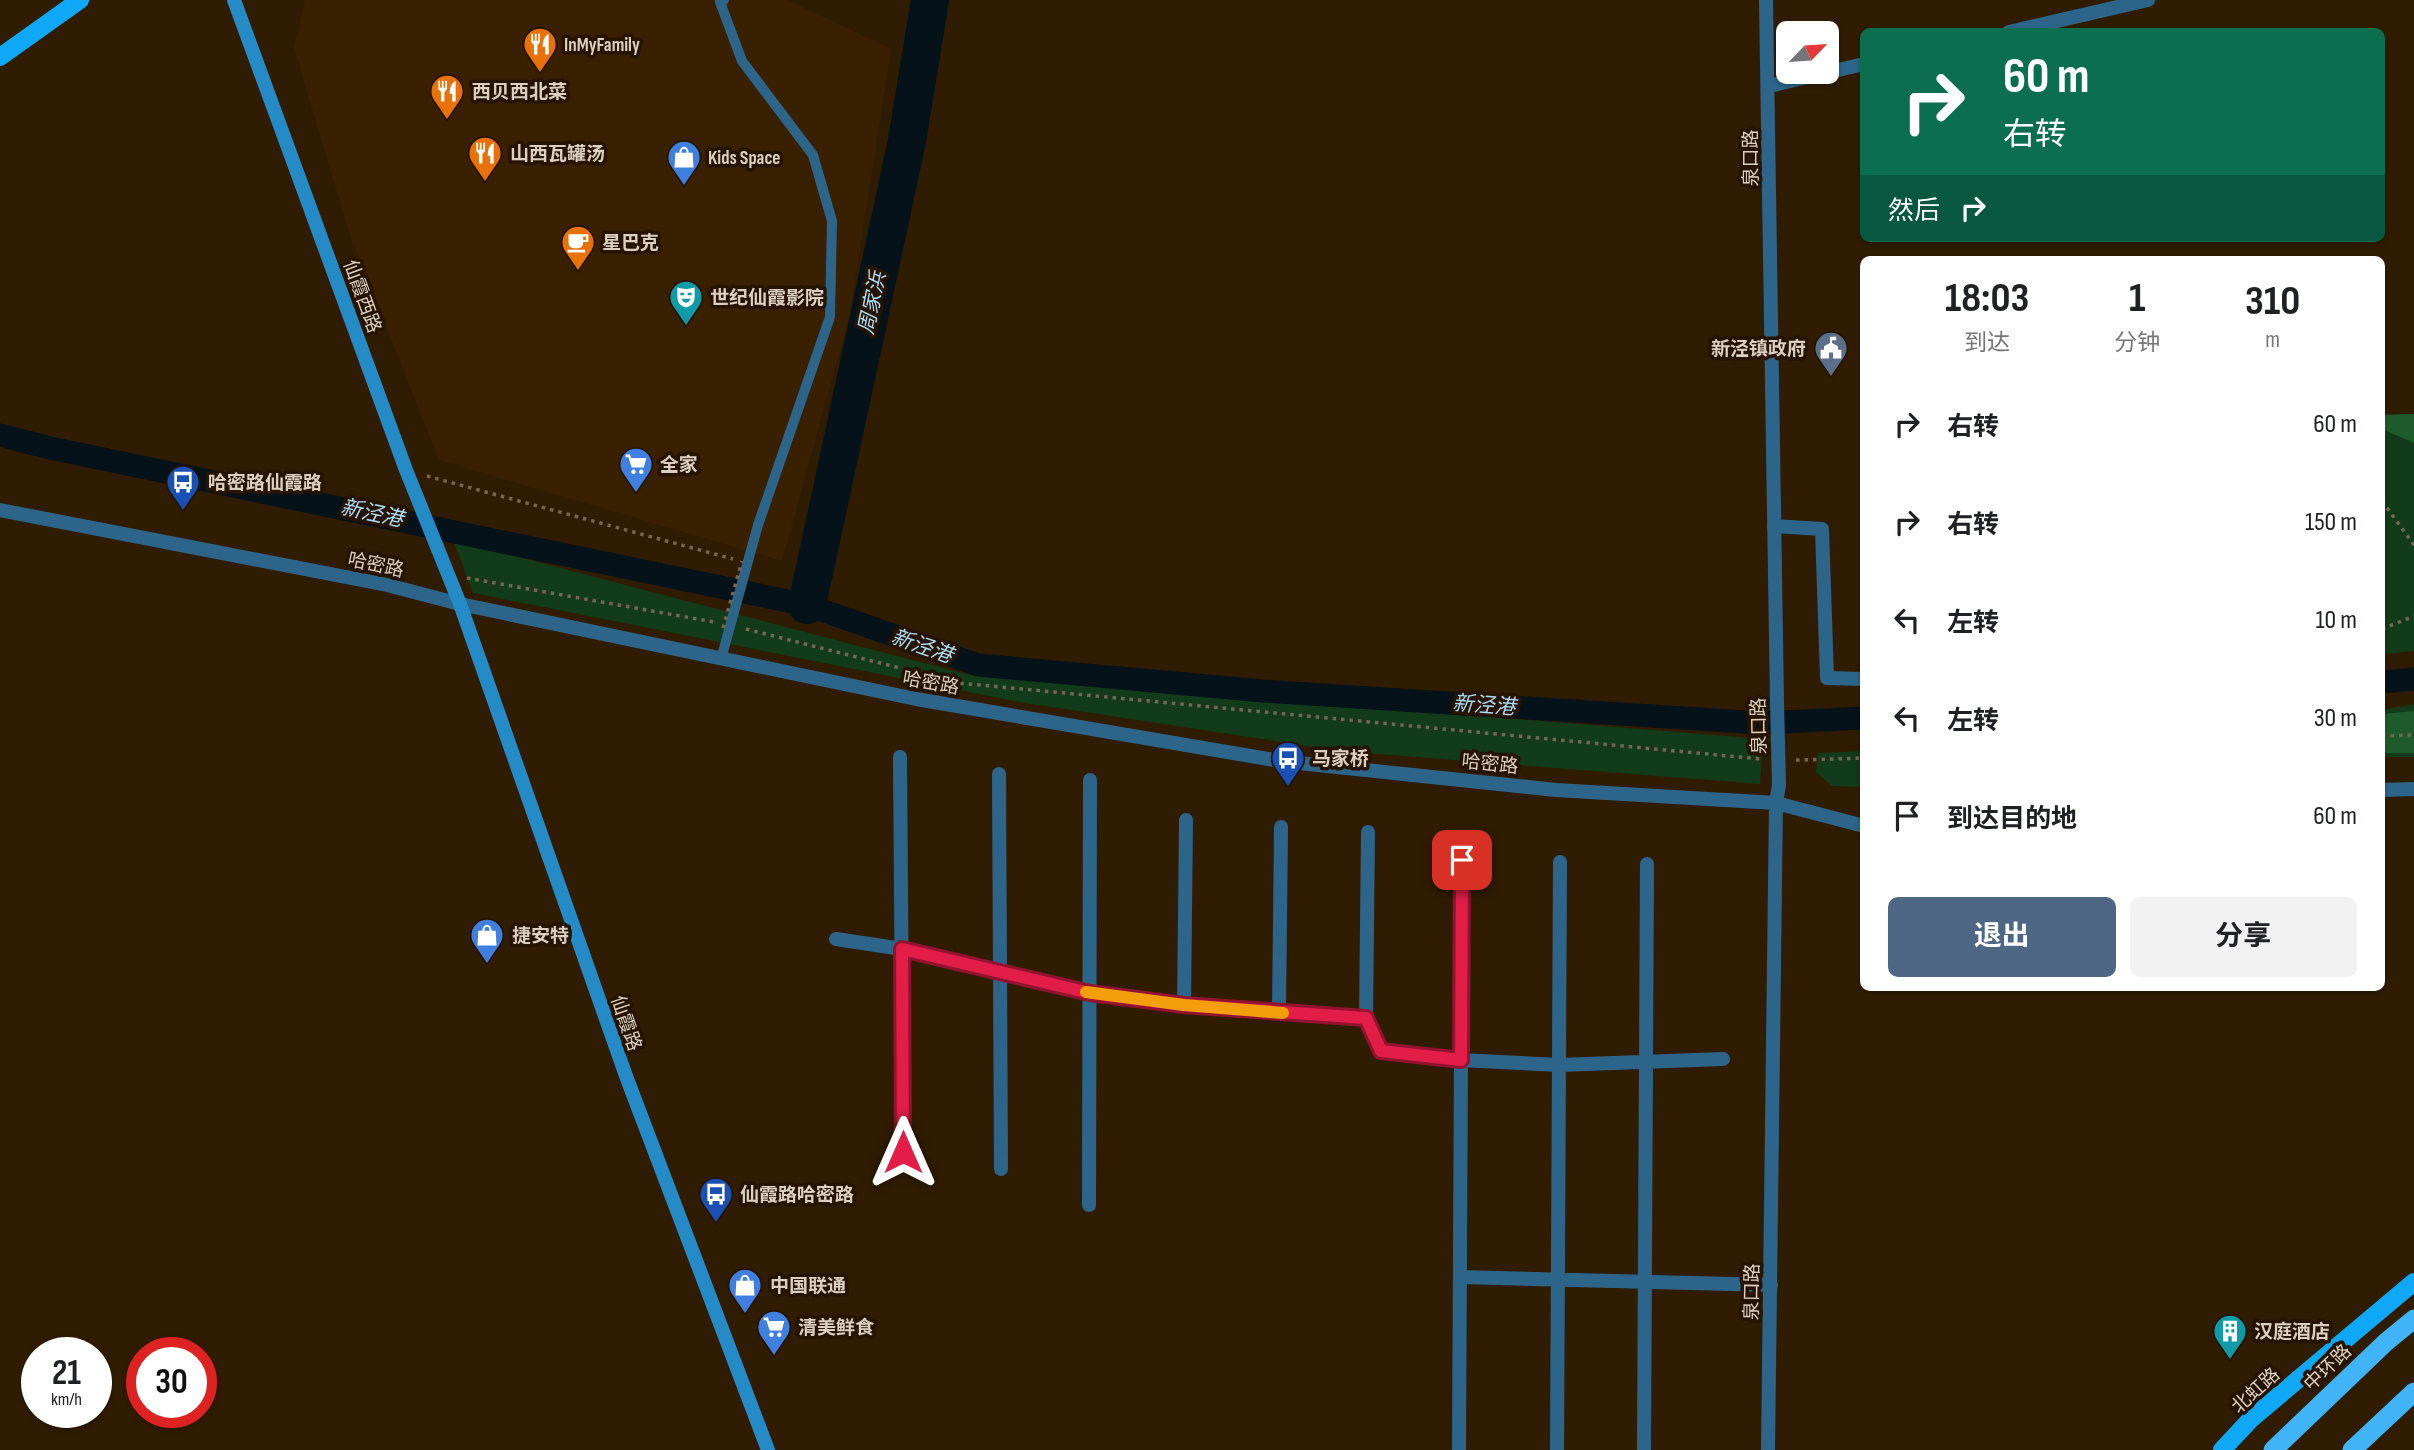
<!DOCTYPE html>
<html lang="zh">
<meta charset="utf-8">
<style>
:root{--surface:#fff;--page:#f2f2f2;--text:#202124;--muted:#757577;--accent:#4d6785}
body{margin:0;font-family:"Sofia Sans Condensed","Noto Sans SC",sans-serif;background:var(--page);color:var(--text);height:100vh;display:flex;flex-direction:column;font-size:26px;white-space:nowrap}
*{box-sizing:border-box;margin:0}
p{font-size:23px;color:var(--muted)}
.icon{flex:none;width:38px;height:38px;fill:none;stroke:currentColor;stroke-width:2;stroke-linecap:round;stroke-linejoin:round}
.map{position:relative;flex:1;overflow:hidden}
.panel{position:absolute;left:1860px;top:256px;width:525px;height:735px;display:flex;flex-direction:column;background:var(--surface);border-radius:10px;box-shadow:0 2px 5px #0004}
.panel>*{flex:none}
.guide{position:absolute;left:1860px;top:28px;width:525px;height:214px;border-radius:10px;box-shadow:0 2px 5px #0004;background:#0b6e4f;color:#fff;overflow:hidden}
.needle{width:46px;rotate:65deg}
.tools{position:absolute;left:1776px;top:21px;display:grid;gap:14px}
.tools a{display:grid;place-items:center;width:63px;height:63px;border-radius:10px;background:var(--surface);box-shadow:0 2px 5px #0004;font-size:35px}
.speed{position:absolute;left:21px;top:1337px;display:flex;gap:14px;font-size:35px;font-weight:700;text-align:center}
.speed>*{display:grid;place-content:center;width:91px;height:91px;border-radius:50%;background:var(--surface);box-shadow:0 2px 5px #0004;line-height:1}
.speed small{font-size:18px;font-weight:400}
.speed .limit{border:10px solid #d22;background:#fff;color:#111}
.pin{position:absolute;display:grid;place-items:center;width:60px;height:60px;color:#fff;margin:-30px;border-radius:14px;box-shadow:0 4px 10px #0006}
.me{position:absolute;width:77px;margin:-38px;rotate:0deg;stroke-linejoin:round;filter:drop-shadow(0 0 5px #0008)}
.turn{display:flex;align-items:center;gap:24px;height:147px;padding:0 28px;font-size:32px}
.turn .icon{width:91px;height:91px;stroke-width:2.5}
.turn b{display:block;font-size:49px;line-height:60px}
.then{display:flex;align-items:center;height:66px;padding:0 28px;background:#0003;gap:14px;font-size:26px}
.eta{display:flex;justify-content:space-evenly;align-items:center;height:119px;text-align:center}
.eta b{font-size:42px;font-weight:700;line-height:49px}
.button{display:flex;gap:14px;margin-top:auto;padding:14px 28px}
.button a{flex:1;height:80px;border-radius:10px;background:var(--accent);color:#fff;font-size:28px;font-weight:700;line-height:80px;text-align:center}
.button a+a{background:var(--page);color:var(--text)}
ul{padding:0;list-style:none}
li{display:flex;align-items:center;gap:21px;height:98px;padding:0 28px}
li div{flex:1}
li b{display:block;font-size:26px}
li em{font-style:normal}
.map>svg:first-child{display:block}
.built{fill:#392000}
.green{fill:#113b19}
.forest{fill:#1e5b2a}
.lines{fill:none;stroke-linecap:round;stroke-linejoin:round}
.canal{stroke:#05121a;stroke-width:23}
.river{stroke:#05121a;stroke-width:38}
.path{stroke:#776651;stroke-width:3.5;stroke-dasharray:3.5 5;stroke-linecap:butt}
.service{stroke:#2d658a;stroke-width:10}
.minor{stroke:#2d658a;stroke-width:14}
.tertiary{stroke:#2d658a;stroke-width:14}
.secondary{stroke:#258bc7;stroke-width:14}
.primary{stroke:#0fa8f6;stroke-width:18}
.trunk{stroke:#40b4f6;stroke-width:19}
.path-bridge{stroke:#776651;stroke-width:3.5;stroke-dasharray:3.5 5;stroke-linecap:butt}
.tertiary-bridge{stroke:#2d658a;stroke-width:14}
.route-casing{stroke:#92132f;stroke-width:18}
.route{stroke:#e11d48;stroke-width:12}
.slow{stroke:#f59e0b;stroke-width:12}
.labels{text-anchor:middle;stroke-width:7;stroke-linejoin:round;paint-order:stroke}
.poi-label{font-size:19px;font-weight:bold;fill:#dccfc1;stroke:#261300;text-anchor:start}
.street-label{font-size:19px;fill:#dccfc1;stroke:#261300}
.water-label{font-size:21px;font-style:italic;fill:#abdbf7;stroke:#261300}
</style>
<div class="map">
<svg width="2414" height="1450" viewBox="0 0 2414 1450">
<rect width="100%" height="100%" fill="#301c03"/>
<path class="built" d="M305,0H788L891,49L850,314L782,561L439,460L351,238L318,129L294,47Z"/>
<path class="green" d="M2414,414V651L2382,654V415Z
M453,540L966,674L1763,739L1760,784L1340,751L1019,702L473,593Z
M2414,704V757H2382V710Z
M1864,751V787L1832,786L1816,772L1818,753Z"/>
<path class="forest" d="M2414,414V443L2382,429V415Z
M2414,711V753H2382V714Z"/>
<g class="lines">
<path class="canal" d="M0,435L50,448L807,605L978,665L1263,691L1761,723L1864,718
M2382,682L2414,679"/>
<path class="river" d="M807,605L907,141L930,0"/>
<path class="path" d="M427,476L733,559
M2382,501L2414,545
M467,578L714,622
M746,629L959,683L1760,759
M2382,629L2414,616
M2382,736L2414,735
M1796,760L1864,758"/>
<path class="service" d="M721,659L758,525L830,317L832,221L813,155L742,61L720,2L724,0"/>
<path class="minor" d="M1774,526L1822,529L1827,678L1864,679
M900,757L903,1152
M999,774L1001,1169
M836,939L902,949L1090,993L1184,1005L1366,1018L1381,1051L1461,1060L1559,1065L1723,1059
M1184,1005L1186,820
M1279,1013L1281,827
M1366,1018L1368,832
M1089,1205L1090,780
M1460,1277L1771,1285
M1459,1450L1462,860
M1557,1450L1560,862
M1644,1450L1647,864"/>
<path class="tertiary" d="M1766,0L1777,702
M2009,32L2148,0
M1769,86L1864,64
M0,510L387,585L460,604L916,699L1280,761L1556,790L1776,803L1864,826
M2382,790L2414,789
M1768,1450L1776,803L1779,785"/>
<path class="secondary" d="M234,0L406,470L460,604L626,1076L768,1450"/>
<path class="primary" d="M0,57L80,0
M2222,1450L2251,1419L2414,1282"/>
<path class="trunk" d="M2273,1450L2386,1342L2414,1319
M2352,1450L2414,1392"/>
<path class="path-bridge" d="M723,628L742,561"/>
<path class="tertiary-bridge" d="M1777,702L1779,785"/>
</g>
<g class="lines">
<defs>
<path id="route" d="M903,1152L902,949L1090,993L1184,1005L1366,1018L1381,1051L1461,1060L1462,860"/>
</defs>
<use href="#route" class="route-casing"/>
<use href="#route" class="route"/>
<path class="slow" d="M1086,992L1184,1005L1283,1013"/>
</g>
<defs>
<symbol id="restaurant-pin" viewBox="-11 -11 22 30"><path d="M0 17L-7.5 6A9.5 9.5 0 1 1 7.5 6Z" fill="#e8710a" stroke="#261300"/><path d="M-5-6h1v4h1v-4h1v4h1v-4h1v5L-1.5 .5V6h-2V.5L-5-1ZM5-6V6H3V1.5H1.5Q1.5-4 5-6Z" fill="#fff"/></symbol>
<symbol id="shop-pin" viewBox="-11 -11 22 30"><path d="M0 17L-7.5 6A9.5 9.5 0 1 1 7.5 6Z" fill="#3f7fe0" stroke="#261300"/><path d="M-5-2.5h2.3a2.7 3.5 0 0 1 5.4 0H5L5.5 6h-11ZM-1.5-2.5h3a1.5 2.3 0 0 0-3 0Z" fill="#fff"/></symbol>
<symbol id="cafe-pin" viewBox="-11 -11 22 30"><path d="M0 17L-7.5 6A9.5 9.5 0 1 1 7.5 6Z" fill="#e8710a" stroke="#261300"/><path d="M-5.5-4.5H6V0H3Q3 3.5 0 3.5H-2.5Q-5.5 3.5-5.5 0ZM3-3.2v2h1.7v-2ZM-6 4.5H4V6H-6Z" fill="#fff"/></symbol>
<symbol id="theatre-pin" viewBox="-11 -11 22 30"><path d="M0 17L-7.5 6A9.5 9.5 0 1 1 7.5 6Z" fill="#0f9aa8" stroke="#261300"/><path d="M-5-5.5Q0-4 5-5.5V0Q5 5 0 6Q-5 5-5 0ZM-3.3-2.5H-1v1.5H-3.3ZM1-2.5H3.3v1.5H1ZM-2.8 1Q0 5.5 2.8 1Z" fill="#fff"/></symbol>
<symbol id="civic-pin" viewBox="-11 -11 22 30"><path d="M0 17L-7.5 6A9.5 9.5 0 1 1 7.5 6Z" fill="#5c6f8a" stroke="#261300"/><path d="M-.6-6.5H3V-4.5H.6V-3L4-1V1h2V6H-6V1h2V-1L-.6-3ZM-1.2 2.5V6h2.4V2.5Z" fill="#fff"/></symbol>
<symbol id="supermarket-pin" viewBox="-11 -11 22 30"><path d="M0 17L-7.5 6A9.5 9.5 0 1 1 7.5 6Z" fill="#3f7fe0" stroke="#261300"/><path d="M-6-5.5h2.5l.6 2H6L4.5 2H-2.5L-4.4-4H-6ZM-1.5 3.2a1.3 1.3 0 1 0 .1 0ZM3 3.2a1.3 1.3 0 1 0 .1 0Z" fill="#fff"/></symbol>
<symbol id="bus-pin" viewBox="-11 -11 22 30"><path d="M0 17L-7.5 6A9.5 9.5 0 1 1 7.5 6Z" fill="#1a4fb4" stroke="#261300"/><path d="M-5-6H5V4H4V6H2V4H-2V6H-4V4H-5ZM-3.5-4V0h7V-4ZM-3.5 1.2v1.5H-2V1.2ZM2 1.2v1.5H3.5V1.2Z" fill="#fff"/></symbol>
<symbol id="building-pin" viewBox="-11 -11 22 30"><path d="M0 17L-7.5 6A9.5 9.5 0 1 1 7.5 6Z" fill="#0f9aa8" stroke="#261300"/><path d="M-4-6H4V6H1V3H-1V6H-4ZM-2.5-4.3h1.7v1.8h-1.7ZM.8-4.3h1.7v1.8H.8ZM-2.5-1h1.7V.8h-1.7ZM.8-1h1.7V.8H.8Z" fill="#fff"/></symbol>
</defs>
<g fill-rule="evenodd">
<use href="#restaurant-pin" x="521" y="25" width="38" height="52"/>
<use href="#restaurant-pin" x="428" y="72" width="38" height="52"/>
<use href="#restaurant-pin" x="466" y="134" width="38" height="52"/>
<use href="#shop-pin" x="665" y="138" width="38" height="52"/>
<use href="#cafe-pin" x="559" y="223" width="38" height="52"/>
<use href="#theatre-pin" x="667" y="278" width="38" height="52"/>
<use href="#civic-pin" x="1812" y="329" width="38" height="52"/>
<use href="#supermarket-pin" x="617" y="445" width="38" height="52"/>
<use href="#bus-pin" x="164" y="463" width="38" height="52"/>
<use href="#bus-pin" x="1269" y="739" width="38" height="52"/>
<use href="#shop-pin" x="468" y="916" width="38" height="52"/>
<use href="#bus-pin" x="697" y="1175" width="38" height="52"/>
<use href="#shop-pin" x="726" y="1266" width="38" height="52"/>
<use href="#supermarket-pin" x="755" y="1308" width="38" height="52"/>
<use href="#building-pin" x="2211" y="1312" width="38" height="52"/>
</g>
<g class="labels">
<g class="poi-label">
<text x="564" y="51">InMyFamily</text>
<text x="472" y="98">西贝西北菜</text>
<text x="510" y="160">山西瓦罐汤</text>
<text x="708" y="164">Kids Space</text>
<text x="602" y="249">星巴克</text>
<text x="710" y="304">世纪仙霞影院</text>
<text x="1806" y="355" text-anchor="end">新泾镇政府</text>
<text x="660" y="471">全家</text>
<text x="208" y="489">哈密路仙霞路</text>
<text x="1312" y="765">马家桥</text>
<text x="512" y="942">捷安特</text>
<text x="740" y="1201">仙霞路哈密路</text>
<text x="770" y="1292">中国联通</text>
<text x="798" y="1334">清美鲜食</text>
<text x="2254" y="1338">汉庭酒店</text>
</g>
<g class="street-label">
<text transform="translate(1750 158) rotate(-90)" y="7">泉口路</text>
<text transform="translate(363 296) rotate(70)" y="7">仙霞西路</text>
<text transform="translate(376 564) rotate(12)" y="7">哈密路</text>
<text transform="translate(931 682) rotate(10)" y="7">哈密路</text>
<text transform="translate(1758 726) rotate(-91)" y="7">泉口路</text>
<text transform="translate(1490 763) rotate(6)" y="7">哈密路</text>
<text transform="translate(627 1023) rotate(71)" y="7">仙霞路</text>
<text transform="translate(1751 1292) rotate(-89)" y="7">泉口路</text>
<text transform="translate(2327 1367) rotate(-44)" y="7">中环路</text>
<text transform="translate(2255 1390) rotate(-42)" y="7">北虹路</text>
</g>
<g class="water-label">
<text transform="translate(872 303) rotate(-78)" y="7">周家浜</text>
<text transform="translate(372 513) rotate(12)" y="7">新泾港</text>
<text transform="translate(922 646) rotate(19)" y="7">新泾港</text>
<text transform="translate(1484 705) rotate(4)" y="7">新泾港</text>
</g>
</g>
</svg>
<div class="tools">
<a><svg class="needle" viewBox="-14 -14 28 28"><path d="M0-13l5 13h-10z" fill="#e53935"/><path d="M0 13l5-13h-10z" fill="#757577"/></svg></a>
</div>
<div class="speed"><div>21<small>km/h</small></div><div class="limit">30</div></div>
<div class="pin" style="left:1462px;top:860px;background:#d93025"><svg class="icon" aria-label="arrive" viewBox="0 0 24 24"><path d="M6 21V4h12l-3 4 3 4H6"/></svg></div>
<svg class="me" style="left:903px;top:1152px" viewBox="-20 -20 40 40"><path d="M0-17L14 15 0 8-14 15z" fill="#e11d48" stroke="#fff" stroke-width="4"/></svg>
<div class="guide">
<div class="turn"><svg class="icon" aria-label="right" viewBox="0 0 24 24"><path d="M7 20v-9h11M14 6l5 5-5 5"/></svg><div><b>60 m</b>右转</div></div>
<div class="then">然后<svg class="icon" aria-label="right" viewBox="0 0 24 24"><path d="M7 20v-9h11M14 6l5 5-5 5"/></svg></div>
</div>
<section class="panel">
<div class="eta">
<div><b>18:03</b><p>到达</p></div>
<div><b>1</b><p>分钟</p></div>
<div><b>310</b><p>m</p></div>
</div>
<ul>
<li><svg class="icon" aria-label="right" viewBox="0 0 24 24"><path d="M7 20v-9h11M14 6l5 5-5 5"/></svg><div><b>右转</b></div><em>60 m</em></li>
<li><svg class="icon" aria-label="right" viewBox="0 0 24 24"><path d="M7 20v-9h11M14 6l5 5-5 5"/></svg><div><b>右转</b></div><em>150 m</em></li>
<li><svg class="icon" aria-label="left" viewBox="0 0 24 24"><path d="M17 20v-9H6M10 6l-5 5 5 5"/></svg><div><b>左转</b></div><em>10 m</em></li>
<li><svg class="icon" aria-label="left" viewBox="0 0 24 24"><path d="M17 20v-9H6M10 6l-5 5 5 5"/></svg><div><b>左转</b></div><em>30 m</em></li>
<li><svg class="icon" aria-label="arrive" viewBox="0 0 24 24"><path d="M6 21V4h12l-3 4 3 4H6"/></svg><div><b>到达目的地</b></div><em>60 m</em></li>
</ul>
<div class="button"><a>退出</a><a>分享</a></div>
</section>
</div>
